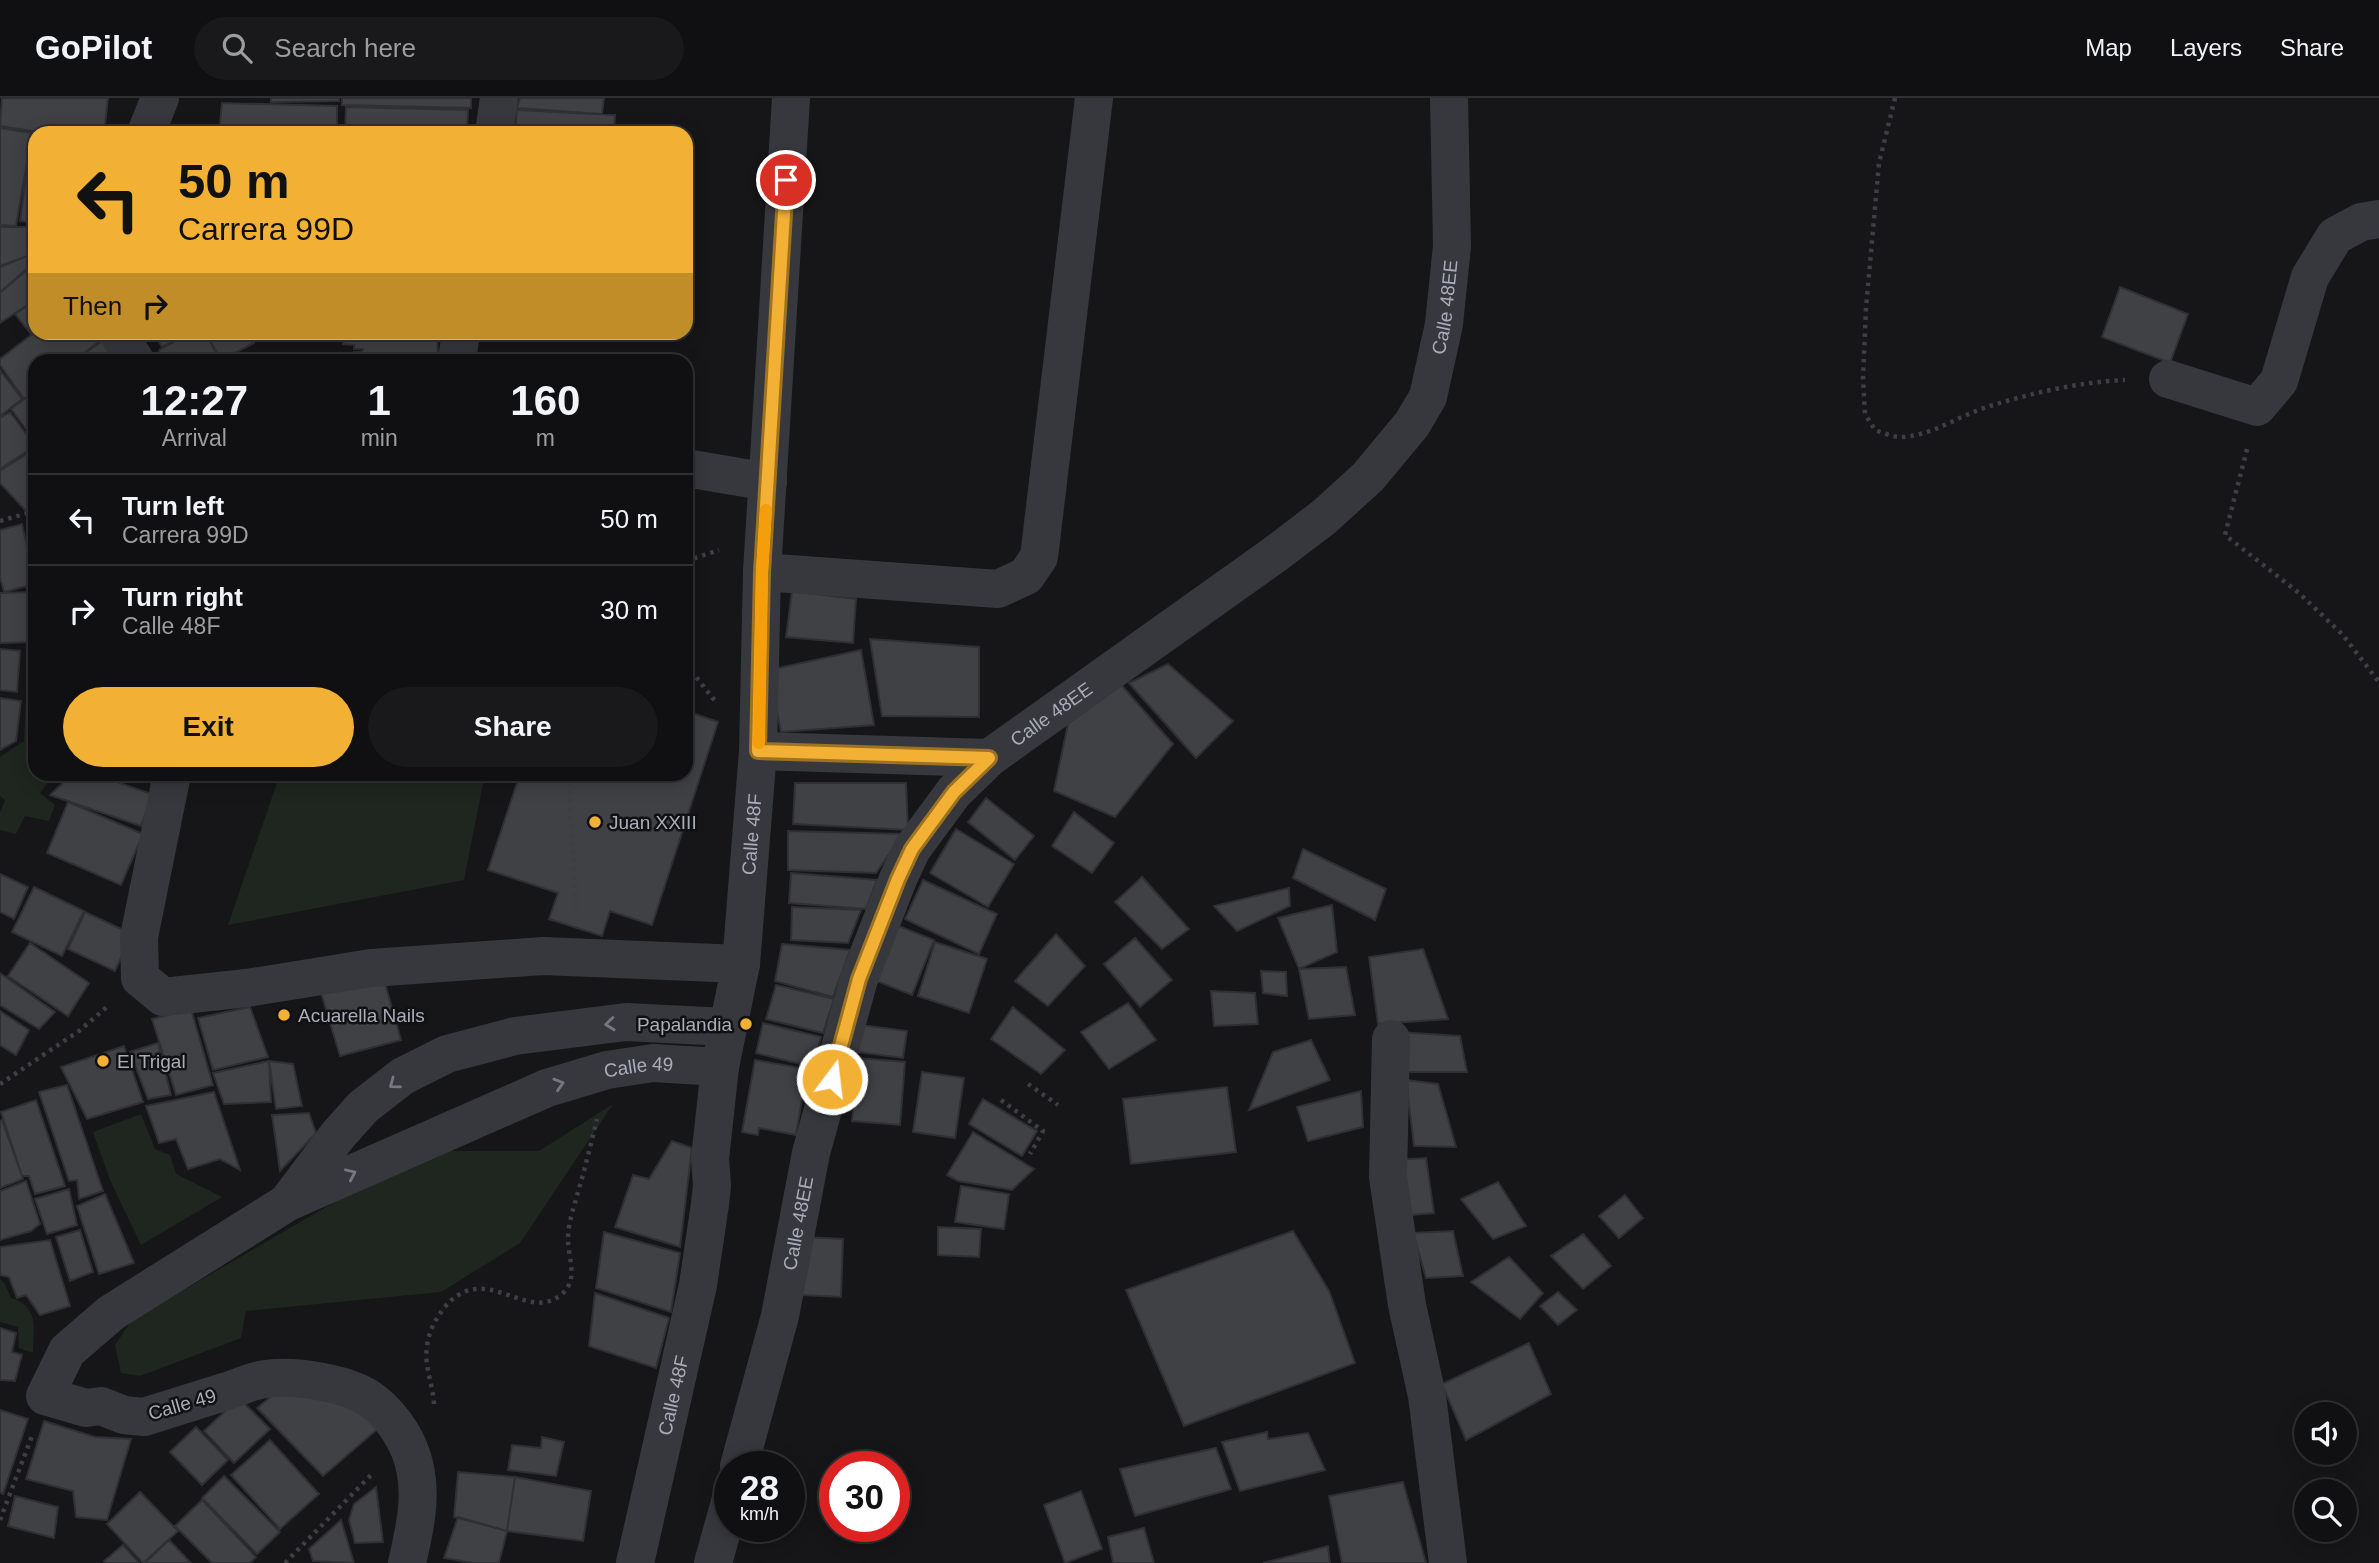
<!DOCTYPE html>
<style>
:root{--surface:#101012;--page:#19191b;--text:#f1f3f6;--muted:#9c9d9f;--line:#303032;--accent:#f2b134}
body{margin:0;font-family:Helvetica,sans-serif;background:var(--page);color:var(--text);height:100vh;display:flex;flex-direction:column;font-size:26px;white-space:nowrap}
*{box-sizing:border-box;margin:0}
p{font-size:23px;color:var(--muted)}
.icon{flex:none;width:38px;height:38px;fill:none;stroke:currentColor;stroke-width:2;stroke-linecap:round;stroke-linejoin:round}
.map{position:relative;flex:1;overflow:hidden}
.sheet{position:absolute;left:28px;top:256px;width:665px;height:427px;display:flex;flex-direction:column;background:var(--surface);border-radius:21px;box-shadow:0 4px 18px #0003,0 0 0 2px var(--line)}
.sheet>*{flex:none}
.guide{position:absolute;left:28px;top:28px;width:665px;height:214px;border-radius:21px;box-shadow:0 4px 18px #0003,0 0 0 2px var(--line);background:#f2b134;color:#111;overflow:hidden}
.fabs{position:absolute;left:2294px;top:1304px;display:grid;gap:14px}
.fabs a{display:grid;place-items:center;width:63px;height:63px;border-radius:50%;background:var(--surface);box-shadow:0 4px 18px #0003,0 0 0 2px var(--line);font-size:35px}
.speed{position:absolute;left:714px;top:1353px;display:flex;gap:14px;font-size:35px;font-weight:700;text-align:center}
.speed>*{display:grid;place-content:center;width:91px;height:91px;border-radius:50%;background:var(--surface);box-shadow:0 4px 18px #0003,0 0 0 2px var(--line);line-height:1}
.speed small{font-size:18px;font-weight:400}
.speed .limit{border:10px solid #d22;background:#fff;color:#111}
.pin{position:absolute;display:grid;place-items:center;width:60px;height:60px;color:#fff;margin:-30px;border:4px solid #fff;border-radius:50%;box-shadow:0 2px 7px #0007}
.me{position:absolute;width:77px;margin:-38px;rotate:15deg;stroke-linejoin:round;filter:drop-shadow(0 0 5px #0008)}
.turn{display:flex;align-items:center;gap:24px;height:147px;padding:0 35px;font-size:32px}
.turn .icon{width:91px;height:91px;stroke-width:2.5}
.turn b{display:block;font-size:49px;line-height:60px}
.then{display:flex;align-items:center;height:66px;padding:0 35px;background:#0003;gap:14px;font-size:26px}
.eta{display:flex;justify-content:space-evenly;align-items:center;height:119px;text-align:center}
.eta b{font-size:42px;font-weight:600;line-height:49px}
.button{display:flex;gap:14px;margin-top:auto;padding:14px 35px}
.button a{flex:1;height:80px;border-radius:42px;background:var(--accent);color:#111;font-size:28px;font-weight:600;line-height:80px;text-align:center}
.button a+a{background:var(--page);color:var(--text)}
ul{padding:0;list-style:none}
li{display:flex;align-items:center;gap:21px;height:91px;padding:0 35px;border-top:2px solid var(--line)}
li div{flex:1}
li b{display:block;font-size:26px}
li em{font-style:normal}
header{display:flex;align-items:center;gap:42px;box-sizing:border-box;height:98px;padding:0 35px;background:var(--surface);border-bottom:2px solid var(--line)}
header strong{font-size:33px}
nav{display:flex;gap:38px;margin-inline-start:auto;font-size:24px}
.search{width:490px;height:63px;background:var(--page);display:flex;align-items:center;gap:18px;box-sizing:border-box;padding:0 24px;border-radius:38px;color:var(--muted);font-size:26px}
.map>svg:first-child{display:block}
.green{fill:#1e261f}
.building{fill:#404145;stroke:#303034;stroke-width:2}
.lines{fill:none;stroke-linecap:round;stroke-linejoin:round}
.path{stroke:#3d3f44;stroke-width:4.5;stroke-dasharray:3.5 5;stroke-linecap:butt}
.minor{stroke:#37383d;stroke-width:38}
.tertiary{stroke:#37383d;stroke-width:38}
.oneway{stroke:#757881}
.route-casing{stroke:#9d7322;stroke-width:18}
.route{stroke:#f2b134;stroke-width:12}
.slow{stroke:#f59e0b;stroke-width:12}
.poi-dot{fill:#f2b134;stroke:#111113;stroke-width:2.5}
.labels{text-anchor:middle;stroke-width:5;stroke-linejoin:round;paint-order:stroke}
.street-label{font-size:19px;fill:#a8adb8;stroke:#111113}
.poi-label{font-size:19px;fill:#a8adb8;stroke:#111113;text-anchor:start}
</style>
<header>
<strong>GoPilot</strong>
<div class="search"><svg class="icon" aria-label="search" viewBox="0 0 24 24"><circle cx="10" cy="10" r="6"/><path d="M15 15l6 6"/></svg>Search here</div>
<nav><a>Map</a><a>Layers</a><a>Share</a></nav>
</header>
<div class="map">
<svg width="2379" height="1465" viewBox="0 0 2379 1465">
<rect width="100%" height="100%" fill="#161618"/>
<path class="green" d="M35,552V676H52V679L40,695L55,707L49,723L25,718L16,736L0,732V715L5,702L0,698V659L24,643L28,555Z
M280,676H485L464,782L228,827Z
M613,1006L520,1145L441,1194L246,1213L241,1240L140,1278L121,1275L115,1247L132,1222L422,1053H539Z
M141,1016L155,1051L170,1057L176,1076L222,1099L141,1147L110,1082L93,1034Z
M0,1181L5,1186L11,1200C40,1209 33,1229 33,1255L19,1250L18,1229L0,1224Z"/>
<path class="building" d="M2,0H108L104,35H45L0,28Z
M271,0H339V3L271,4Z
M342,0H471V10L342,7Z
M520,0H604L602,16L517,10Z
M222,5L337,8V35H219Z
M346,9L468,12L467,35H345Z
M517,12L615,17L614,35H515Z
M0,30L32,35L16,128L0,127Z
M35,38V76L29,75Z
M26,79L35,81V125L20,123Z
M0,129H35V155L0,168Z
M35,155V164L0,194V169Z
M35,165V202L0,225V195Z
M2120,189L2188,216L2170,265L2102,239Z
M35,203V233L31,236L15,216Z
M35,234H96L101,242L75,262H35V292L24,301L0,267V261Z
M153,234H192L162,249Z
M193,234H205L220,262H160L158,257L160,251Z
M205,234H249L254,245L221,262Z
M344,234H437L438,262H354V254H362L363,251H354V247L343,246Z
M102,243L116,262H76Z
M0,272L22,301L0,318Z
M35,293V343L11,311Z
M10,314L35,348L0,371V320Z
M35,351V410L27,414L0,385V373Z
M22,426L35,486L4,494L0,479V432Z
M792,493L856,501L853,545L786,539Z
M35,494V544L0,545V495Z
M870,541L979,549V619L882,618Z
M0,551L20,553L17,594L0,592Z
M861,552L874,627L781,634L769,572Z
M1168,566L1233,623L1196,660L1129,585Z
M1117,582L1173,646L1115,719L1054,693L1069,621Z
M0,600L21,603L16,643L0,652Z
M686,613L718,624L652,827L610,813L602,838L549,821L558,795L488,772L520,676H686Z
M72,676H94L152,696L141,728L50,697Z
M795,685H906L908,732L793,726Z
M986,700L1034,738L1015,762L968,724Z
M68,704L143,736L121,787L47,755Z
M1074,714L1114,745L1092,775L1052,748Z
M956,731L1014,766L988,809L930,775Z
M788,733L903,736L876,775L788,772Z
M1303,751L1386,791L1375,822L1293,780Z
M791,775L877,782L866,811L789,805Z
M0,776L28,789L14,821L0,814Z
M1142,779L1189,831L1162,851L1115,804Z
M923,782L997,816L979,856L905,821Z
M34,789L84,813L62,858L12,834Z
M1289,790L1290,808L1237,833L1214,808Z
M1332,807L1337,854L1299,871L1278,820Z
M792,809L861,812L848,845L791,842Z
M85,814L132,836L115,873L68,851Z
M896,827L934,842L912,897L874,882Z
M1056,836L1085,868L1048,908L1015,883Z
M1135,840L1172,882L1140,909L1104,866Z
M935,844L987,861L969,915L918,898Z
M30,845L89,885L68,918L8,878Z
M782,846L850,852L833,899L775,883Z
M1423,851L1448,921L1378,926L1369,859Z
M1346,869L1355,917L1309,921L1299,871Z
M1261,873L1286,874L1287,898L1263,895Z
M0,875L55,914L39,931L0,907Z
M384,882L401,942L340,958L321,895Z
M776,887L834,901L823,935L766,921Z
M1211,893L1255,895L1258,926L1214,928Z
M1128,905L1156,942L1109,971L1081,934Z
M250,909L268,959L213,972L198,920Z
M1013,909L1065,952L1041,976L991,941Z
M191,911L213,987L176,997L152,921Z
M0,913L29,932L16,957L0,947Z
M763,925L821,939L813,969L756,955Z
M861,927L907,933L903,960L857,954Z
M1398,934L1460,938L1467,974H1402Z
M1311,942L1330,982L1249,1012L1273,954Z
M158,945L171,997L148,1001L130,954Z
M124,948L143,1004L87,1021L61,969Z
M858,960L905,964L900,1027L852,1023Z
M755,962L807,971L796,1037L759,1030L758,1037L742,1034Z
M269,963L271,1004L224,1006L213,975Z
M269,963L293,966L302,1008L276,1011Z
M922,974L964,980L955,1040L913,1034Z
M1406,982L1438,986L1456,1049L1414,1048Z
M67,987L103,1093L79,1101L77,1082L69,1083L39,994Z
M1227,989L1236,1054L1131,1066L1123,1001Z
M1361,993L1363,1029L1308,1043L1297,1009Z
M214,994L240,1072L220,1061L188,1071L176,1041L159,1045L146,1008Z
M983,1001L1037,1033L1022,1058L969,1026Z
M36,1002L65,1088L35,1096L29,1078H22L1,1014Z
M309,1015L316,1035L280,1073L272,1017Z
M2,1022L23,1081L0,1090V1023Z
M973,1034L1034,1071L1012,1092L958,1083L947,1077Z
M672,1043L692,1050L680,1149L615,1129L633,1077L649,1081Z
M1426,1060L1434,1115L1399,1118L1393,1062Z
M26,1083L40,1126L31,1133L0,1142V1093Z
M1498,1084L1526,1128L1493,1141L1461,1101Z
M961,1088L1009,1096L1004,1131L955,1124Z
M69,1091L77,1127L47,1136L35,1101Z
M105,1096L134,1165L99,1176L77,1108Z
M1625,1097L1643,1120L1619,1140L1599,1118Z
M938,1129L981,1131L979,1159L938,1157Z
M80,1132L93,1174L70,1183L56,1139Z
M1293,1133L1329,1193L1355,1265L1184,1328L1126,1192Z
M1453,1133L1463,1178L1426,1180L1413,1135Z
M604,1134L680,1155L671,1214L596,1190Z
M1583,1136L1611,1168L1583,1191L1551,1158Z
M804,1139L843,1141L841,1199L802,1197Z
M50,1142L70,1208L40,1217L26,1197L17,1200L9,1179L0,1177V1149Z
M1509,1159L1543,1195L1520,1221L1471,1184Z
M1558,1194L1577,1212L1558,1227L1540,1208Z
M595,1195L669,1220L656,1270L589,1248Z
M0,1230L16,1235L12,1254L22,1257L15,1283L0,1282Z
M1529,1245L1551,1296L1466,1342L1442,1286Z
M284,1288L358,1307L380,1329L323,1378L257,1310Z
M239,1300L270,1331L234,1365L204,1333Z
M0,1312L28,1321L3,1396L0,1394Z
M44,1323L95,1339L131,1341L107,1422L76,1419L73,1393L26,1381Z
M196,1329L228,1362L202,1387L170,1354Z
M1267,1334L1268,1341L1308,1335L1325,1372L1240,1393L1222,1344Z
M542,1339L564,1344L556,1378L508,1372L512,1347L541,1350Z
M270,1342L319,1396L280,1431L231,1377Z
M1216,1350L1231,1391L1135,1418L1120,1371Z
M458,1374L515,1379L507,1433L454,1419Z
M224,1378L280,1434L257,1456L202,1400Z
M515,1379L591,1393L583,1443L507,1433Z
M1403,1384L1426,1465H1342L1329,1398Z
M376,1389L383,1444L355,1445L349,1422L354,1406Z
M1081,1393L1102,1451L1065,1465L1044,1407Z
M140,1394L178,1433L143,1465L107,1426Z
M15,1398L58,1409L54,1440L8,1428Z
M202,1402L256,1459L250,1465H212L175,1428Z
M458,1419L507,1433L499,1465H474L444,1460Z
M341,1422L354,1465L313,1463L309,1451Z
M1144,1430L1154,1465H1113L1108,1439Z
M169,1442L191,1465H145Z
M123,1447L139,1465H106L104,1463Z
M1328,1448L1330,1465H1263Z"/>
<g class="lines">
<path class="path" d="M1895,0L1879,65L1866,210L1863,280L1865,316L1875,332C1883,335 1893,339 1901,339C1932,338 1958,318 1987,309C2031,295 2079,284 2125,282
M2247,351L2225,437L2299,495L2342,536L2379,584
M0,423L35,413
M686,463L719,452
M686,566L715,603
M568,676L577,818
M0,986L79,933L108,908
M1028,986L1058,1007
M1001,1002L1043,1033L1030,1056
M434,1306C433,1286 424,1269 427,1248C429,1233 435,1222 444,1210C485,1160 526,1227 562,1196C579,1181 568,1160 568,1141C568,1125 574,1109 578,1094C585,1070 591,1046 597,1021
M0,1422L32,1338
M285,1465L372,1376"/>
<g class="minor">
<path d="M146,35L160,0"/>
<path d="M494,35L499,0"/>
<path d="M117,234L135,262"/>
<path d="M457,262L461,234"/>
<path d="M2168,281L2257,309L2279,283L2310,179L2335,138L2361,124L2379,121"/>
<path d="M686,370L768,384"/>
<path d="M762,474L998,491L1026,478L1039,459L1094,0"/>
<path d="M758,653L989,660"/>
<path d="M172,676L139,839L140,880L163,899L247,890L371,870L543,858L741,866"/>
<path d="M1391,941L1388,1079L1407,1207L1427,1298L1448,1465"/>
<path id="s1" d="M739,1368L780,1218L811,1055L859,881L898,781L912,751L954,694L989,660L1274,457L1324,419L1368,379L1412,326L1428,299L1444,226L1452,148L1449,0"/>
<path id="s2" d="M635,1465L698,1187L710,1106L712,1087L710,1061L720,969"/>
<path d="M713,1465L730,1404"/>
</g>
<g class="tertiary">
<path d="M289,1102L338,1037L363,1009L403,978L447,956L515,938L626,924L727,929"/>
<path id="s3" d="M407,1465C414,1434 422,1402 415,1370C410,1345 394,1320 374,1304C351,1285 295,1277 266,1281C254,1282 242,1288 230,1292C202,1301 173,1310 144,1319L124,1317L101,1308L86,1310L45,1298L67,1253L111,1215L288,1104L547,990L607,972L653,965L720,969L741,866L758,653L762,474L791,0"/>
</g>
</g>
<defs><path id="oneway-chevron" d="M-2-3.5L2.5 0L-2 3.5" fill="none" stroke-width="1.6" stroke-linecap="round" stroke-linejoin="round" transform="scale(1.75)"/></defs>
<g class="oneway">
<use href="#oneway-chevron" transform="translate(610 926) rotate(174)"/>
<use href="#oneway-chevron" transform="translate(394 986) rotate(143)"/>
<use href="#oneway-chevron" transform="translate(559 986) rotate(-17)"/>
<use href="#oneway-chevron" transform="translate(351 1076) rotate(-24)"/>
</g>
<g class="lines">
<defs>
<path id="route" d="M786,82L762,474L758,653L989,660L954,694L912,751L898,781L859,881L832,981"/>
</defs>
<use href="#route" class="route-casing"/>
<use href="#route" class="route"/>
<path class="slow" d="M759,645L762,474L766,412"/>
</g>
<g class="poi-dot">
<circle cx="595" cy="724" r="7"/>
<circle cx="284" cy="917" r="7"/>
<circle cx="746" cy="926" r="7"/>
<circle cx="103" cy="963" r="7"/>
</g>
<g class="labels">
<g class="street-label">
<text dy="7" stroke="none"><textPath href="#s1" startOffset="1426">Calle 48EE</textPath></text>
<text dy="7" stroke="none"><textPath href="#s1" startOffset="838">Calle 48EE</textPath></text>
<text dy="7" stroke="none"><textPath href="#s3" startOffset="1530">Calle 48F</textPath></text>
<text dy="7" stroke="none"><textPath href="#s3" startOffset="1213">Calle 49</textPath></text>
<text dy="7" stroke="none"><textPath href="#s1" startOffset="250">Calle 48EE</textPath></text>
<text dy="7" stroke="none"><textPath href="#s2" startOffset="172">Calle 48F</textPath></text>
<text transform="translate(182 1306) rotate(-16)" y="7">Calle 49</text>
</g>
<g class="poi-label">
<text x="609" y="731">Juan XXIII</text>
<text x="298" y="924">Acuarella Nails</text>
<text x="732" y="933" text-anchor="end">Papalandia</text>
<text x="117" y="970">El Trigal</text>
</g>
</g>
</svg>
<div class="fabs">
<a><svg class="icon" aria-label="sound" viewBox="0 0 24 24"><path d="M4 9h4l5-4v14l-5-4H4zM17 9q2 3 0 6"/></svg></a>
<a><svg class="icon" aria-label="search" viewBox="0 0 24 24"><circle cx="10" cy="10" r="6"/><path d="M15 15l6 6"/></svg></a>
</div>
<div class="speed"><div>28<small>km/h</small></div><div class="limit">30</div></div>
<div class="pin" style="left:786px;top:82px;background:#d93025"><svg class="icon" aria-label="arrive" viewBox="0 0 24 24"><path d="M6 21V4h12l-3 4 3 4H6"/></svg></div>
<svg class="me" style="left:832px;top:981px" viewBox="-20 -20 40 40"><circle r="17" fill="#f2b134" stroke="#fff" stroke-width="3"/><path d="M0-11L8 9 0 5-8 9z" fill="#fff"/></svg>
<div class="guide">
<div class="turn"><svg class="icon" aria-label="left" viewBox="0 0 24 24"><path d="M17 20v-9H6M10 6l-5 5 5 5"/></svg><div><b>50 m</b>Carrera 99D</div></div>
<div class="then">Then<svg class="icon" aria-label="right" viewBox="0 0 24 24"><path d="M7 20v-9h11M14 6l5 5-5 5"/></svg></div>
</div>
<section class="sheet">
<div class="eta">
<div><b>12:27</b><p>Arrival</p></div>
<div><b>1</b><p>min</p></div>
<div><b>160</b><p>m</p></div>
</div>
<ul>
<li><svg class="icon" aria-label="left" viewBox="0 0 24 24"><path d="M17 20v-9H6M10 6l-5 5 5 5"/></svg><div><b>Turn left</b><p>Carrera 99D</p></div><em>50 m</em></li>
<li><svg class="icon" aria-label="right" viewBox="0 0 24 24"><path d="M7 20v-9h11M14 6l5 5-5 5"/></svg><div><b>Turn right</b><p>Calle 48F</p></div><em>30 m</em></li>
</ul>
<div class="button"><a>Exit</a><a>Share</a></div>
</section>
</div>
